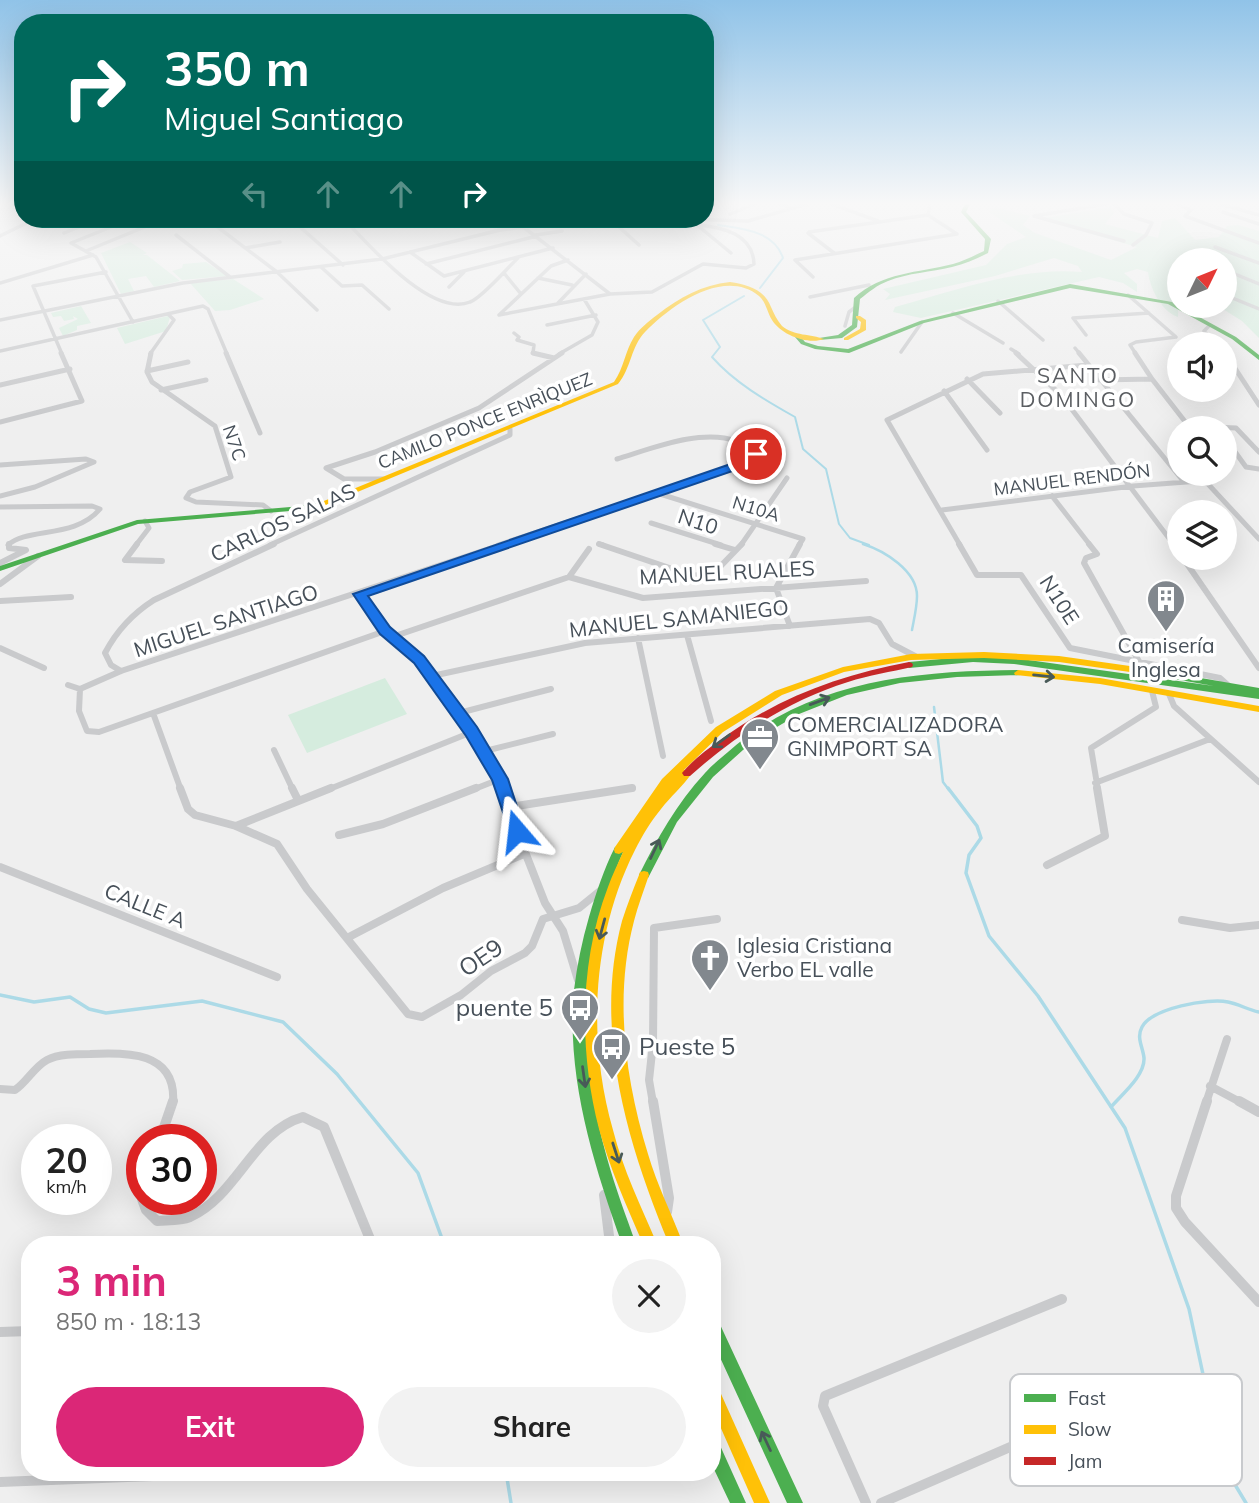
<!DOCTYPE html>
<meta charset="utf-8">
<style>
:root{--surface:#fff;--page:#f2f2f2;--text:#222;--muted:#767676;--accent:#db2777}
body{margin:0;font-family:Mulish,sans-serif;background:var(--page);color:var(--text);height:100vh;display:flex;flex-direction:column;font-size:26px;white-space:nowrap}
*{box-sizing:border-box;margin:0}
p{font-size:23px;color:var(--muted)}
.icon{flex:none;width:38px;height:38px;fill:none;stroke:currentColor;stroke-width:2;stroke-linecap:round;stroke-linejoin:round}
.map{position:relative;flex:1;overflow:hidden}
.side{position:absolute;left:21px;top:1236px;width:700px;height:245px;display:flex;flex-direction:column;background:var(--surface);border-radius:28px;box-shadow:0 7px 28px #0002}
.side>*{flex:none}
.top-card{position:absolute;left:14px;top:14px;width:700px;height:214px;border-radius:28px;box-shadow:0 7px 28px #0002;background:#00695c;color:#fff;overflow:hidden}
.needle{width:46px;rotate:47deg}
.buttons{position:absolute;left:1167px;top:248px;display:grid;gap:14px}
.buttons a{display:grid;place-items:center;width:70px;height:70px;border-radius:50%;background:var(--surface);box-shadow:0 7px 28px #0002;font-size:35px}
.speed{position:absolute;left:21px;top:1124px;display:flex;gap:14px;font-size:35px;font-weight:700;text-align:center}
.speed>*{display:grid;place-content:center;width:91px;height:91px;border-radius:50%;background:var(--surface);box-shadow:0 7px 28px #0002;line-height:1}
.speed small{font-size:18px;font-weight:400}
.speed .limit{border:10px solid #d22;background:#fff;color:#111}
.pin{position:absolute;display:grid;place-items:center;width:60px;height:60px;color:#fff;margin:-30px;border:4px solid #fff;border-radius:50%;box-shadow:0 2px 7px #0007}
.me{position:absolute;width:77px;margin:-38px;rotate:343deg;stroke-linejoin:round;filter:drop-shadow(0 0 5px #0008)}
.turn{display:flex;align-items:center;gap:24px;height:147px;padding:0 35px;font-size:32px}
.turn .icon{width:91px;height:91px;stroke-width:2.5}
.turn b{display:block;font-size:49px;line-height:60px}
.lanes{display:flex;align-items:center;height:66px;padding:0 35px;background:#0003;justify-content:center;gap:35px;direction:ltr}
.lanes .off{opacity:.35}
.round{display:grid;place-items:center;flex:none;width:74px;height:74px;border-radius:37px;background:var(--page)}
.head{display:flex;align-items:center;justify-content:space-between;height:119px;padding:0 35px}
h1{font-size:42px;font-weight:700;line-height:52px;color:var(--accent)}
.cta{display:flex;gap:14px;margin-top:auto;padding:14px 35px}
.cta a{flex:1;height:80px;border-radius:42px;background:var(--accent);color:#fff;font-size:28px;font-weight:700;line-height:80px;text-align:center}
.cta a+a{background:var(--page);color:var(--text)}
.map>svg:first-child{display:block}
.green{fill:#d5ecde}
.lines{fill:none;stroke-linecap:round;stroke-linejoin:round}
.stream-far2{stroke:#acdae7;stroke-width:2}
.stream-far1{stroke:#acdae7;stroke-width:2.5}
.stream{stroke:#acdae7;stroke-width:3.5}
.street-far4{stroke:#c9cacc;stroke-width:3.5}
.street-far3{stroke:#c9cacc;stroke-width:5}
.street-far2{stroke:#c9cacc;stroke-width:6}
.street-far1{stroke:#c9cacc;stroke-width:8}
.street{stroke:#c9cacc;stroke-width:10}
.fast{fill:#4caf50;fill-rule:evenodd}
.slow{fill:#ffc107;fill-rule:evenodd}
.jam{fill:#c62828;fill-rule:evenodd}
.oneway{stroke:#485a58}
.route{fill:#1a73e8;stroke:#114b97;stroke-width:2}
.labels{text-anchor:middle;stroke-width:7;stroke-linejoin:round;paint-order:stroke}
.far-street-label{font-size:18px;fill:#475059;stroke:#fff}
.far-quarter-label{font-size:21px;letter-spacing:2px;fill:#5b5e62;stroke:#fff}
.street-label{font-size:21px;fill:#475059;stroke:#fff}
.poi-label{font-size:21px;fill:#475059;stroke:#fff;text-anchor:start}
.near-street-label{font-size:24px;fill:#475059;stroke:#fff}
.near-poi-label{font-size:24px;fill:#475059;stroke:#fff;text-anchor:end}
.key{fill:#fff;stroke:#c8cacd;stroke-width:2}
.key-label{font-size:19px;fill:#475059}
</style>
<div class="map">
<svg width="1259" height="1503" viewBox="0 0 1259 1503">
<rect width="100%" height="100%" fill="#efefef"/>
<path class="green" d="M995,207L1030,216L1023,225L1035,233L1111,260L1137,247L1039,219L1111,207L1114,213L1105,224L1158,238L1162,221L1175,218L1195,240L1219,237L1227,226L1238,225L1259,231V338L1242,321L1218,306H1225V261H1180L1178,317C1161,311 1150,288 1148,272L1137,269L1124,273L1137,284V292L1123,283L1099,277L921,318L893,312L895,307C957,290 1018,267 1082,272L1078,266L1054,258L995,276L885,300L890,294L883,289L986,265L1007,244L1026,237L989,212Z
M130,242L147,253L143,255H147L180,281L154,287L146,276L128,279L134,291L121,294L101,253Z
M206,262L227,276L182,280L172,271L182,268L183,264Z
M233,279L264,299L230,310L215,311L190,283Z
M81,306L91,323L77,326V330L63,336L59,328L78,319L73,316L74,319L64,321L61,316L53,317L51,313Z
M168,316L170,317L166,331L125,344L117,328Z
M385,678L407,714L307,753L288,715Z"/>
<g class="lines">
<path class="stream-far2" d="M707,216L712,204
M718,225C743,229 774,231 783,258L760,288
M744,296L703,320L720,347L712,357C735,383 765,400 795,417L803,449L826,469L839,524L850,538L869,545"/>
<path class="stream-far1" d="M863,544C885,551 917,571 917,596C917,607 914,619 912,630
M934,707L943,782L949,790"/>
<path class="stream" d="M948,788L977,826L981,838L969,855L966,873L989,936L1038,996L1125,1128L1189,1309L1222,1463L1246,1503
M0,995L34,1002L70,997L89,1009L106,1013L202,1001L283,1022L337,1074L418,1173L444,1244
M1111,1107C1121,1095 1145,1076 1144,1058C1143,1047 1136,1038 1142,1027C1152,1008 1208,998 1228,1002C1239,1004 1248,1010 1259,1012
M506,1472L511,1503"/>
<path class="street-far4" d="M780,204L793,208
M832,204L878,221
M1106,204L1034,216L1124,241
M1114,204L1124,214L1152,223L1146,235L1133,245
M1176,204L1191,210L1185,216L1259,243
M1220,204L1259,215
M1223,212L1259,224
M730,214L755,204
M928,215L930,204
M131,219L71,243L96,257L133,322
M207,219L277,272L317,310
M291,219L343,265
M344,219C368,244 431,318 470,302C483,297 507,268 518,258
M454,219H457
M513,219L610,294
M610,219L639,245
M686,219L748,221L807,204
M373,220L377,219
M697,225L731,253
M809,232L928,215
M64,233L99,219
M808,233L834,253
M176,235L230,277
M536,235L562,231
M0,236L35,219
M1215,247L1259,263
M245,248L280,242
M86,251L164,219
M410,252L444,276L553,248
M426,264L537,236
M321,267L342,286L362,285L389,309
M1225,270L1259,284
M504,273L521,294
M813,277L795,260L957,234L928,215
M538,278L572,285
M1180,279L1169,283L1180,301
M0,283L93,255
M449,287L464,272
M1128,295L1176,337L1136,342L1130,345L1136,354
M1225,295L1259,309
M810,297L869,285
M998,301L1043,340
M558,303L586,274
M953,313L1003,343
M499,315L610,294L652,292L703,264L746,268L754,264C753,234 723,227 697,225
M499,315L551,266L568,260
M0,320L183,283L382,259L500,230L594,219
M547,325L596,315
M1210,325L1204,331L1217,345
M845,326L849,312L857,306
M514,333L519,337L517,340L534,345L533,353L539,354
M1086,335L1073,318L1149,313
M1075,348L1080,354
M1011,349L1019,354
M0,351L203,306L208,309L227,354
M901,352L922,322
M62,354L33,286L106,272
M150,354L174,320L168,314
M559,354L592,335L598,322L584,299"/>
<path class="street-far3" d="M151,353L147,372L152,382L215,426L231,477L190,492L186,498L196,502L263,505L271,511
M226,353L260,433
M533,353L554,358
M1016,353L1061,395L1174,545
M1079,353L1184,482
M1225,353L1259,405
M147,371L188,362
M967,379L1000,413
M1152,379L1190,428
M1099,380L1152,379L1135,353
M0,385L70,369
M161,390L206,380
M944,391L987,450
M0,422L82,401L61,353
M1188,426L1236,428L1259,452
M1233,449L1246,467L1259,469
M0,465L86,459L94,462L35,487L0,496
M383,479H344L326,468L375,452L479,408L562,353
M660,494L803,539L799,545
M1052,496L1090,545
M0,507L92,506L100,509C75,539 27,527 8,545
M942,510L1133,486L1200,481L1208,484L1259,539
M651,523L721,545
M599,544L603,545
M136,545L149,528L145,521
M270,545L510,435V429
M498,545L752,461L756,454C723,419 657,447 617,459
M741,545L787,478
M960,545L887,420L983,374L1087,365"/>
<path class="street-far2" d="M137,544L125,560L162,561
M599,544L693,576L715,572L742,544
M715,544L735,550
M959,544L977,575H1021L1070,648L1220,678L1229,686
M1089,544L1097,554L1086,558L1084,563L1141,665
M1173,544L1180,554
M1183,558L1259,668
M0,563L26,550L9,548V544
M569,577L589,549
M0,584L38,556
M359,594L385,631L419,659L432,676L492,765L501,790
M0,601L71,597
M790,626L776,588L800,544
M687,635L711,721
M392,637L569,577L643,598L866,581
M638,638L663,756
M0,648L44,668
M121,671L111,665L105,653C117,630 132,614 154,600L274,544
M432,676L585,643L870,619L879,623L892,644L915,656
M68,685L80,689
M80,689L121,671L504,544
M80,689L79,711L87,731L99,732L385,631
M1169,694L1174,706L1259,782
M153,713L181,790
M459,713L551,689
M274,750L293,790
M485,751L553,734
M1095,783L1210,739
M327,790L472,732
M472,790L500,779
M620,790L633,788
M1098,790L1091,748L1156,707L1152,691"/>
<path class="street-far1" d="M180,788L188,809L195,815L236,826L277,844L307,889L408,1014L422,1017L461,995L491,971L525,953L532,946L543,919L579,908L600,891
M292,788L298,800
M500,788L545,903L563,931L578,980
M510,807L632,788
M236,826L331,788
M339,835L383,824L476,788
M1047,865L1105,836L1097,788
M0,867L277,977
M1182,920L1230,928L1259,925
M347,938L443,888L524,854
M1210,1086L1242,1103
M0,1089L15,1090C27,1082 34,1067 47,1060C58,1054 76,1054 90,1054C126,1052 177,1051 173,1103
M653,1103L649,1080L653,1043L654,928L717,919
M1206,1103L1227,1039"/>
<path class="street" d="M653,1101L669,1198L667,1212
M1207,1101L1176,1196V1208L1185,1222L1259,1302
M1239,1101L1259,1112
M160,1139L173,1101
M142,1186V1198
M604,1195L610,1244
M142,1199L146,1210L157,1221C167,1220 180,1221 190,1217C238,1195 253,1131 303,1117L324,1127L372,1244
M0,1332L30,1331
M0,1482L153,1476L177,1472
M866,1503L823,1406L825,1396L1062,1299
M881,1503L1077,1418"/>
<path class="fast" d="M965,204H970L966,212L991,239L988,253C976,259 965,264 952,267C931,272 908,273 888,281C877,285 869,292 860,299L857,327L842,338L819,340V338L838,335L852,325L854,298C882,272 918,273 953,264C964,261 973,256 984,251L985,239L961,212Z
M1070,284L1172,302L1236,337L1259,355V360L1232,339L1168,304L1070,288L924,323L849,353L815,349L801,344L795,337L800,336L805,342L818,346L848,349L920,321Z
M323,501L327,503L326,505L302,510L138,524L0,571V566L137,520L302,506Z
M973,656L1014,658L1214,686L1134,672L1133,670L1137,667L1259,688V699L1014,664L973,662L909,668L905,665L909,662Z
M1018,670L1022,673L1021,675L957,677L900,683L847,695L799,714L753,741L713,777L677,822L648,878L644,879L640,878L639,875C657,839 677,803 705,773C712,765 721,758 728,752C810,680 914,671 1018,670Z
M619,846L623,847L624,850C617,865 612,880 607,895C576,986 582,1067 607,1158C615,1187 626,1216 636,1244H622C593,1163 566,1077 574,990C577,965 582,941 589,917C596,893 604,869 615,847Z
M712,1316L717,1318L803,1503H787L712,1340Z
M712,1439L718,1441L746,1503H730L712,1465Z"/>
<path class="slow" d="M730,282C748,285 764,289 771,307C774,314 777,320 782,326C794,336 811,334 824,339C808,345 781,335 772,320C767,312 766,302 759,296C724,267 670,306 645,332C631,346 631,369 618,384L326,505H320L319,503L614,382C624,368 625,351 634,337C640,328 649,321 657,315C680,297 702,285 730,282Z
M856,316H860L866,320V330L848,340H844V338L860,329L861,322L856,318Z
M984,652L1059,656L1137,667L1141,670L1137,673L1059,662L984,658L911,660L844,672L782,695L723,732L684,770H690L692,773C683,786 670,797 661,809C651,821 642,836 635,850C592,935 587,1039 613,1130C623,1170 641,1206 657,1244H643C627,1207 610,1169 599,1129C579,1052 579,962 608,887C612,875 618,864 623,852L619,854L615,853L614,850L615,847L662,779L716,727L775,691L843,667L911,654Z
M1018,670L1100,678L1259,706V712L1100,684L1015,675L1014,673Z
M644,871L648,872L649,875C644,890 638,905 634,921C614,997 625,1079 648,1154C657,1185 672,1214 683,1244H669C627,1143 593,1030 622,921C627,905 633,890 639,875L640,872Z
M712,1382L717,1385L770,1503H754L712,1408Z"/>
<path class="jam" d="M909,662L912,663L913,665L912,667C891,672 869,675 848,682C788,701 737,734 690,776H684L682,773C692,761 706,750 719,741C776,698 840,675 909,662Z"/>
</g>
<defs><path id="oneway-shaft" d="M-6 0H5M1.5-3L5.5 0L1.5 3" fill="none" stroke-width="1.6" stroke-linecap="round" stroke-linejoin="round" transform="scale(1.75)"/></defs>
<g class="oneway">
<use href="#oneway-shaft" transform="translate(1044 676) rotate(6)"/>
<use href="#oneway-shaft" transform="translate(820 701) rotate(-20)"/>
<use href="#oneway-shaft" transform="translate(721 741) rotate(144)"/>
<use href="#oneway-shaft" transform="translate(655 849) rotate(-65)"/>
<use href="#oneway-shaft" transform="translate(602 929) rotate(105)"/>
<use href="#oneway-shaft" transform="translate(584 1077) rotate(82)"/>
<use href="#oneway-shaft" transform="translate(616 1153) rotate(72)"/>
<use href="#oneway-shaft" transform="translate(766 1441) rotate(-115)"/>
</g>
<linearGradient id="sky" x2="0" y2="1"><stop stop-color="#90c3e8"/><stop offset="0.49" stop-color="#f8f8f8"/><stop offset="1" stop-color="#f8f8f8" stop-opacity="0"/></linearGradient>
<rect width="1259" height="415" fill="url(#sky)"/>
<path class="route" d="M756,451L762,454L756,463L368,596L390,627L424,656L477,727L508,779L525,831L517,838L511,836L492,780L466,736L414,663L380,634L353,594L748,458Z"/>
<defs>
<symbol id="building-pin" viewBox="-11 -11 22 30"><path d="M0 17L-7.5 6A9.5 9.5 0 1 1 7.5 6Z" fill="#82888e" stroke="#fff"/><path d="M-4-6H4V6H1V3H-1V6H-4ZM-2.5-4.3h1.7v1.8h-1.7ZM.8-4.3h1.7v1.8H.8ZM-2.5-1h1.7V.8h-1.7ZM.8-1h1.7V.8H.8Z" fill="#fff"/></symbol>
<symbol id="office-pin" viewBox="-11 -11 22 30"><path d="M0 17L-7.5 6A9.5 9.5 0 1 1 7.5 6Z" fill="#82888e" stroke="#fff"/><path d="M-6-3h4V-5.5h4V-3h4V5H-6ZM-1-4.5V-3h2v-1.5ZM-6 0V1H6V0Z" fill="#fff"/></symbol>
<symbol id="church-pin" viewBox="-11 -11 22 30"><path d="M0 17L-7.5 6A9.5 9.5 0 1 1 7.5 6Z" fill="#82888e" stroke="#fff"/><path d="M-1.2-6h2.4v3.5h3.3v2.4h-3.3V6h-2.4V-.1h-3.3v-2.4h3.3Z" fill="#fff"/></symbol>
<symbol id="bus-pin" viewBox="-11 -11 22 30"><path d="M0 17L-7.5 6A9.5 9.5 0 1 1 7.5 6Z" fill="#82888e" stroke="#fff"/><path d="M-5-6H5V4H4V6H2V4H-2V6H-4V4H-5ZM-3.5-4V0h7V-4ZM-3.5 1.2v1.5H-2V1.2ZM2 1.2v1.5H3.5V1.2Z" fill="#fff"/></symbol>
</defs>
<g fill-rule="evenodd">
<use href="#building-pin" x="1144" y="577" width="44" height="60"/>
<use href="#office-pin" x="738" y="715" width="44" height="60"/>
<use href="#church-pin" x="688" y="936" width="44" height="60"/>
<use href="#bus-pin" x="558" y="986" width="44" height="60"/>
<use href="#bus-pin" x="590" y="1025" width="44" height="60"/>
</g>
<g class="labels">
<g class="far-street-label">
<text transform="translate(485 421) rotate(-22)" y="6">CAMILO PONCE ENRÌQUEZ</text>
<text transform="translate(234 443) rotate(71)" y="6">N7C</text>
<text transform="translate(1072 480) rotate(-7)" y="6">MANUEL RENDÓN</text>
<text transform="translate(756 509) rotate(17)" y="6">N10A</text>
</g>
<g class="far-quarter-label">
<text x="1078" y="383">SANTO<tspan x="1078" dy="24">DOMINGO</tspan></text>
</g>
<g class="street-label">
<text transform="translate(698 522) rotate(18)" y="7">N10</text>
<text transform="translate(283 523) rotate(-25)" y="7">CARLOS SALAS</text>
<text transform="translate(727 573) rotate(-3)" y="7">MANUEL RUALES</text>
<text transform="translate(1059 600) rotate(57)" y="7">N10E</text>
<text transform="translate(679 619) rotate(-6)" y="7">MANUEL SAMANIEGO</text>
<text transform="translate(226 621) rotate(-18)" y="7">MIGUEL SANTIAGO</text>
<text transform="translate(145 906) rotate(22)" y="7">CALLE A</text>
</g>
<g class="poi-label">
<text x="1166" y="653" text-anchor="middle">Camisería<tspan x="1166" dy="24">Inglesa</tspan></text>
<text x="787" y="732">COMERCIALIZADORA<tspan x="787" dy="24">GNIMPORT SA</tspan></text>
<text x="737" y="953">Iglesia Cristiana<tspan x="737" dy="24">Verbo EL valle</tspan></text>
</g>
<g class="near-street-label">
<text transform="translate(481 958) rotate(-34)" y="8">OE9</text>
</g>
<g class="near-poi-label">
<text x="553" y="1016">puente 5</text>
<text x="639" y="1055" text-anchor="start">Pueste 5</text>
</g>
</g>
<rect x="1010" y="1374" width="232" height="112" rx="10" class="key"/>
<rect x="1024" y="1394" width="32" height="8" fill="#4caf50"/>
<rect x="1024" y="1425" width="32" height="9" fill="#ffc107"/>
<rect x="1024" y="1457" width="32" height="8" fill="#c62828"/>
<g class="key-label">
<text x="1068" y="1405">Fast</text>
<text x="1068" y="1436">Slow</text>
<text x="1068" y="1468">Jam</text>
</g>
</svg>
<div class="buttons">
<a><svg class="needle" viewBox="-14 -14 28 28"><path d="M0-13l5 13h-10z" fill="#e53935"/><path d="M0 13l5-13h-10z" fill="#767676"/></svg></a>
<a><svg class="icon" aria-label="sound" viewBox="0 0 24 24"><path d="M4 9h4l5-4v14l-5-4H4zM17 9q2 3 0 6"/></svg></a>
<a><svg class="icon" aria-label="search" viewBox="0 0 24 24"><circle cx="10" cy="10" r="6"/><path d="M15 15l6 6"/></svg></a>
<a><svg class="icon" aria-label="layers" viewBox="0 0 24 24"><path d="M12 4l9 5-9 5-9-5zM3 14l9 5 9-5"/></svg></a>
</div>
<div class="speed"><div>20<small>km/h</small></div><div class="limit">30</div></div>
<div class="pin" style="left:756px;top:454px;background:#d93025"><svg class="icon" aria-label="arrive" viewBox="0 0 24 24"><path d="M6 21V4h12l-3 4 3 4H6"/></svg></div>
<svg class="me" style="left:517px;top:831px" viewBox="-20 -20 40 40"><path d="M0-17L14 15 0 8-14 15z" fill="#1a73e8" stroke="#fff" stroke-width="4"/></svg>
<div class="top-card">
<div class="turn"><svg class="icon" aria-label="right" viewBox="0 0 24 24"><path d="M7 20v-9h11M14 6l5 5-5 5"/></svg><div><b>350 m</b>Miguel Santiago</div></div>
<div class="lanes"><svg class="icon off" aria-label="left" viewBox="0 0 24 24"><path d="M17 20v-9H6M10 6l-5 5 5 5"/></svg><svg class="icon off" aria-label="ahead" viewBox="0 0 24 24"><path d="M12 20V5M6 11l6-6 6 6"/></svg><svg class="icon off" aria-label="ahead" viewBox="0 0 24 24"><path d="M12 20V5M6 11l6-6 6 6"/></svg><svg class="icon" aria-label="right" viewBox="0 0 24 24"><path d="M7 20v-9h11M14 6l5 5-5 5"/></svg></div>
</div>
<section class="side">
<div class="head"><div><h1>3 min</h1><p>850 m · 18:13</p></div><a class="round"><svg class="icon" aria-label="close" viewBox="0 0 24 24"><path d="M6 6l12 12M18 6L6 18"/></svg></a></div>
<div class="cta"><a>Exit</a><a>Share</a></div>
</section>
</div>
